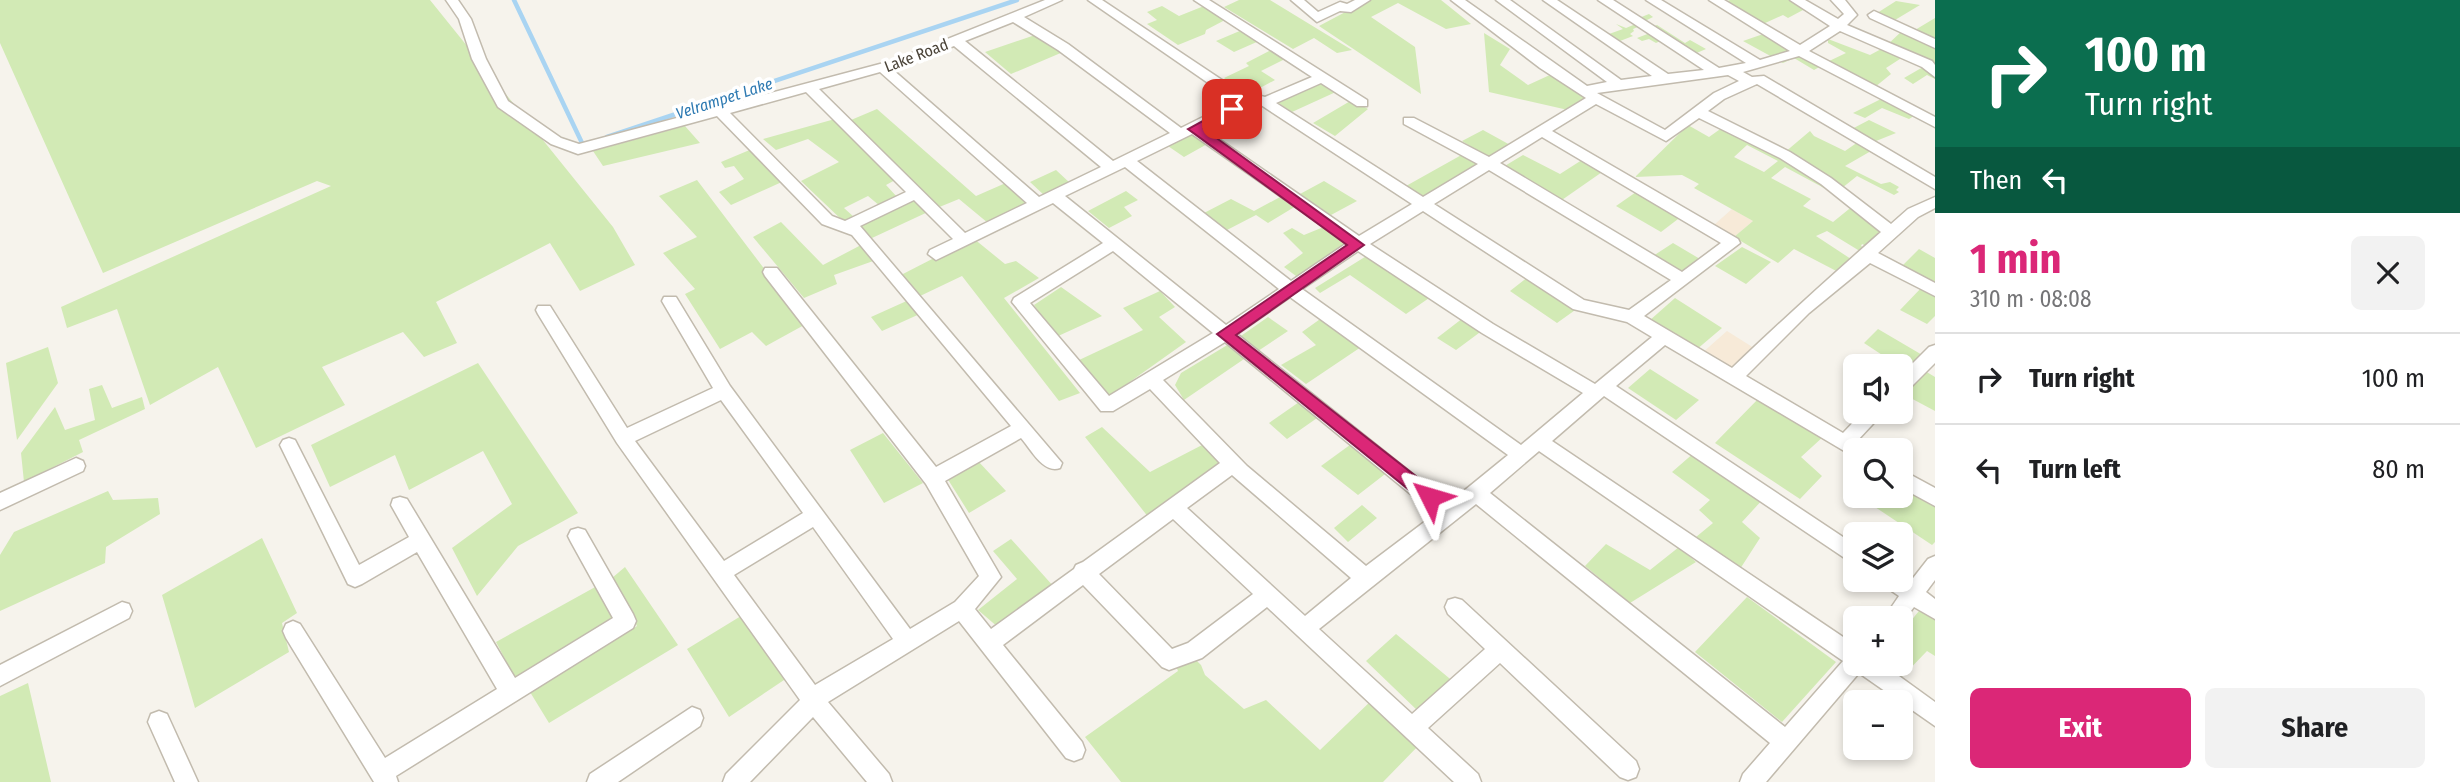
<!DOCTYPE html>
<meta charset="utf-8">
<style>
:root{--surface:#fff;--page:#f2f2f2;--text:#202124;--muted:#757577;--line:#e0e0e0;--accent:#db2777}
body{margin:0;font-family:"Fira Sans Condensed",sans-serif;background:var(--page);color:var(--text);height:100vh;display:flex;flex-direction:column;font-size:26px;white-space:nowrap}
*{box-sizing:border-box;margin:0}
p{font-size:23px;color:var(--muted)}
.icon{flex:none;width:38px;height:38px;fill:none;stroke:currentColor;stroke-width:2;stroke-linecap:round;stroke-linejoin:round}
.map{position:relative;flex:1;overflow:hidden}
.drawer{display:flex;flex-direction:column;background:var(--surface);width:525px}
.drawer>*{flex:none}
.top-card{background:#0b6e4f;color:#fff;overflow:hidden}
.fabs{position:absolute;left:1843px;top:354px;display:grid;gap:14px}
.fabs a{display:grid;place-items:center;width:70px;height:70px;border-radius:10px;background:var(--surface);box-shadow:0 4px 10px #0003;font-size:35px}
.pin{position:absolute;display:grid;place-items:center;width:60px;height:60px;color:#fff;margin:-30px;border-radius:14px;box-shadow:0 4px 10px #0006}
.me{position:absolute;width:77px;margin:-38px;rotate:310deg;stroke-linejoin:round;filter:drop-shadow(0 0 5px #0008)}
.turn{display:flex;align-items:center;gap:24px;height:147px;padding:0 35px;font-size:32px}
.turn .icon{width:91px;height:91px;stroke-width:2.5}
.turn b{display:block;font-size:49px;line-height:60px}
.then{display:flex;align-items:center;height:66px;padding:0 35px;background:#0003;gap:14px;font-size:26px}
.round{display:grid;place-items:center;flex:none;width:74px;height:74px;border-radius:10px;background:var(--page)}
.overview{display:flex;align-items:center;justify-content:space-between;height:119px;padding:0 35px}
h1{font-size:42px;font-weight:700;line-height:52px;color:var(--accent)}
.button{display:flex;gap:14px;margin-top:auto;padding:14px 35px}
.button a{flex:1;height:80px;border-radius:10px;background:var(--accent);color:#fff;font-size:28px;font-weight:700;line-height:80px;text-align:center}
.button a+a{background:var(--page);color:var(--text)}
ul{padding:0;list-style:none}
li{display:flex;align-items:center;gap:21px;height:91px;padding:0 35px;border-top:2px solid var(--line)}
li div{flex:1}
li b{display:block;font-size:26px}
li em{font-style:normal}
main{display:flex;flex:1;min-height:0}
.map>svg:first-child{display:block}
.commercial{fill:#f7ead8}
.green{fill:#d2eab5;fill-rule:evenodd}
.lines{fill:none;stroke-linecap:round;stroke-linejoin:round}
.stream{stroke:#a9d4f2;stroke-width:4.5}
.street-casing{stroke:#c2bbae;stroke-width:3}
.street{fill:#fff;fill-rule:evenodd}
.route{fill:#db2777;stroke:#8e194d;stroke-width:2}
.labels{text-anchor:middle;stroke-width:7;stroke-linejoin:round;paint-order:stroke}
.far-street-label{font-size:16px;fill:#4b4439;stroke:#fff}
.far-water-label{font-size:16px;font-style:italic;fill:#2e7ab2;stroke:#fff}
</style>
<main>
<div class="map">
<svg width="1935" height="782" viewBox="0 0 1935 782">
<rect width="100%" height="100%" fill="#f6f3ec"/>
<path class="commercial" d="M1732,209L1753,221L1734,237L1714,225Z
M1727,331L1754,348L1729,372L1701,354Z"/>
<path class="green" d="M0,0H430L613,227L635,265L580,291L550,243L436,302L457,343L424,357L403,332L322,367L345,405L256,448L218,367L150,405L117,309L67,328L61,307L331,186L317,181L103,273L0,43Z
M1239,0H1270L1352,50L1337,53L1314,38L1293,49L1224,7Z
M1368,0H1441L1471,24L1446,29L1398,3L1371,17L1415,47L1421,94L1319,26Z
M1730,0H1794L1812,13L1803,10L1788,18L1783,15L1763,24L1725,2Z
M1896,1L1920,5L1895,20L1915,30L1935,18V42L1874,15Z
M1162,6L1179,16L1204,6L1225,20L1206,30L1205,34L1178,45L1147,24L1157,20L1147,12Z
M1649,14L1653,17L1645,21L1652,27L1657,25L1685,43L1690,40L1706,49L1692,55L1665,39L1656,43L1649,39L1642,41L1637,38L1650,33L1640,26L1633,29L1634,31L1630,34L1633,36L1620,41L1609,34L1623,29L1616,24L1626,28L1638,23L1639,18Z
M1242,30L1259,41L1234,52L1216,41Z
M1903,30L1935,45V79L1927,75L1913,84L1904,78L1923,67L1903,57L1886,68L1891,74L1875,87L1825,63L1846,53L1828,43V39L1870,55L1885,47Z
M1769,32L1823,65L1814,70L1794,58L1783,63L1743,41Z
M1484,33L1510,49L1500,65L1528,85L1552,74L1589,98L1568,110L1489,92Z
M1038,34L1063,52L1011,74L985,52Z
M1273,49L1287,58L1261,71L1275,80L1247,95L1224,78L1249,66L1246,63Z
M1322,82L1338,91L1292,112L1277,102Z
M1885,97L1917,114L1909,119L1882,108L1865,118L1853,113Z
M1352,100L1368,109L1335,136L1313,123Z
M877,109L976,196L1008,182L1033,204L988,223L959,199L937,208L851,120Z
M835,119L897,179L886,185L898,198L880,206L868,196L844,208L854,217L844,222L801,181L839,162L808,139L776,150L763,139Z
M1869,120L1896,133L1871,143L1848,131Z
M1688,125L1709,137L1726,125L1783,155L1825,186L1824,188L1785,167L1771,178L1811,199L1803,206L1833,222L1854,205L1887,233L1870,248L1862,244L1861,246L1870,251L1863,253L1827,231L1816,236L1854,261L1844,275L1794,249L1778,263L1734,237L1753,221L1694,188L1699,184L1682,175L1635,177ZM1747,145L1778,161L1764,172L1734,157Z
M685,126L700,143L603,166L593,151Z
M1483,130L1512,146L1489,158L1462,141Z
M1194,131L1209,143L1184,157L1165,144Z
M1810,131L1814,136L1845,151L1858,142L1871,151L1845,166L1881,184L1890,182L1899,187L1896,190L1899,192L1894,195L1857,176L1842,188L1784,153Z
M752,149L784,181L731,205L719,192L744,179L734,166L725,168L721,162Z
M1465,153L1484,163L1425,198L1406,186Z
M1523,155L1560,174L1585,158L1605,170L1559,202L1503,167Z
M1056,170L1070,183L1045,196L1030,182Z
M697,180L806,324L766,346L752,332L720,349L685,294L695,289L663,253L697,237L659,196Z
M1324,181L1357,201L1331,215L1300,194Z
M1639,190L1682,216L1661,232L1616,206Z
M1126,191L1138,200L1124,207L1132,216L1109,228L1088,211Z
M914,196L930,211L872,238L858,224Z
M1282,196L1296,206L1268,223L1256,215L1227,230L1204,213L1231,199L1254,211Z
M781,222L823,265L861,245L876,260L834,275L837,284L804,298L753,237Z
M1326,226L1350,245L1300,279L1284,267L1303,253L1283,233L1292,228L1304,235Z
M973,238L1005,264L1016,261L1039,278L1004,298L1080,393L1059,401L962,276L918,297L901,275Z
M1673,243L1700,259L1680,274L1653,256Z
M1742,247L1771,262L1746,284L1715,266Z
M1919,249L1935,258V288L1902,266Z
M1368,255L1432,296L1406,314L1350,275L1320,293L1315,288Z
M1528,277L1578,308L1557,323L1510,291Z
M1923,286L1935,293V316L1927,324L1900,310Z
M1061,287L1102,316L1056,337L1034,305Z
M1160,291L1175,307L1159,317L1186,342L1110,396L1077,361L1143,330L1123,308Z
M1675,298L1722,328L1696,350L1649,321Z
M911,299L922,313L882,331L871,317Z
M1268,317L1288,331L1255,353L1238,338Z
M1323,317L1364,345L1306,384L1281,365L1316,345L1302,332Z
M1463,318L1483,330L1456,350L1437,338Z
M1878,329L1924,356L1908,372L1864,343Z
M1229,344L1247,357L1184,400L1175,385L1181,373Z
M48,347L58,383L17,440L6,363Z
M478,363L578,513L518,546L477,596L452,548L512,504L483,451L409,490L395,455L330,487L311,445Z
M1650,369L1699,400L1676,420L1628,388Z
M1925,371L1935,377V411L1905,395Z
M102,385L112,408L142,397L145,409L79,440L83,452L24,482L21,453L55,407L65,430L95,420L89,389Z
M1760,397L1824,436L1801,457L1822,476L1800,499L1715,443Z
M1302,400L1320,416L1287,439L1269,423Z
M1102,427L1150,472L1204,444L1223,463L1149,518L1085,437Z
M883,433L923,483L884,503L850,450Z
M1354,442L1389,471L1358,495L1321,466Z
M1695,452L1764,498L1742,522L1760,538L1740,569L1696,537L1713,523L1699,510L1710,500L1672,472Z
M978,461L1006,491L969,513L947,478Z
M1901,482L1935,503V542L1932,545L1857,495H1900Z
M108,491L113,500L158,498L160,514L106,547L105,563L0,611V555L14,532Z
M1362,505L1377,518L1348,542L1334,528Z
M262,538L297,613L282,623L289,652L195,708L162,595Z
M1011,539L1054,587L999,628L978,610L1017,579L993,551Z
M1606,544L1650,570L1679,547L1696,562L1630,603L1585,566Z
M625,567L678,645L549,723L530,692L637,626L612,578Z
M597,586L617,618L516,680L496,642Z
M1747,597L1836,662L1782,722L1695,652Z
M1923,606L1935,614V656L1927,651L1901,678L1881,663H1900L1901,633Z
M741,616L787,678L729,717L687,649Z
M1396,634L1455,683L1419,712L1366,661Z
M1192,656L1201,665L1205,675L1244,709L1266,700L1320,750L1374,698L1422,742L1383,782H1121L1085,737L1178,671L1174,661Z
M28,683L51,782H0V696Z"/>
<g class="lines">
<path class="stream" d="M514,0L583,145L587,143
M607,137L1017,0"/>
<defs>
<path id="street" d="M446,0H458L471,19L486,59L508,101L561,138L579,144L895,60L1045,0H1062L1024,17L1068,44L1181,128L1239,99L1227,96L1088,0H1102L1237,90L1265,97L1312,77L1194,0H1209L1367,100V106H1357L1321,83L1276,103L1423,197L1478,164L1404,124V118H1414L1489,157L1586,98L1540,68L1451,0H1465L1587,86L1607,82L1496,0H1510L1621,80L1652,76L1543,0H1557L1668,74L1704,70L1598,0H1613L1719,68L1746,63L1646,0H1661L1760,60L1790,51L1709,0H1724L1800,45L1830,26L1790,0H1805L1838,19L1844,14L1831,0H1845L1857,15L1847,25L1932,61L1935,65V77L1922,67L1840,31L1809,51L1935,117V127L1799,56L1743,72L1752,77L1764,76L1935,177V189L1757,84L1724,99L1708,111L1790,152L1831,178L1891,224L1908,209L1935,197V208L1918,217L1878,253L1935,283V296L1870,263L1809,313L1746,376L1843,433L1864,411H1885L1857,441L1866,450H1855V457L1851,455L1665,345L1616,386L1855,545V565L1604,396L1552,441L1855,645V663H1881L1935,702V726L1859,673L1766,782H1740L1743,774L1770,743L1476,504L1319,629L1412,714L1485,649L1448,614L1445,607L1448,600L1455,598L1462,600L1636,761L1639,769L1636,777L1628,780L1620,777L1500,663L1428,728L1478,774L1481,782H1454L1267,607L1202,658L1169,670L1162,667L1083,585L1003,645L1082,742L1085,750L1082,758L1074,761L1066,758L959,621L828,702L889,774L892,782H867L813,717L750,782H723L726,774L800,700L617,443L538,314L536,310L538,306H550L627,428L713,388L662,301L664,297H676L730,386L910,629L955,602L979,576L926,484L765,276L763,272L765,268H777L936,467L1011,426L852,235L822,224L717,116L578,154L551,144L498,107L472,59L459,19ZM1013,22L1058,50L1170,133L1113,161L965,41ZM954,46L1101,167L1039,197L892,69ZM880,72L1027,203L965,233L819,89ZM1728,75L1739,81L1714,93L1665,130L1597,93ZM806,92L906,192L845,221L832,216L730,113ZM1254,103L1261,105L1412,204L1359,236L1203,128ZM1596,104L1666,141L1699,118L1780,158L1821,184L1881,232C1831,276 1781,321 1732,368L1644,316L1740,243L1738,239L1552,131ZM1192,134L1347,243L1291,281L1137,161ZM1542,137L1721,243L1682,272L1500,163ZM1125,167L1279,289L1226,325L1065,196ZM1489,170L1671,280L1629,310L1584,300L1434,204ZM914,200L953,239L930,250L928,254L936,260L1053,203L1103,243L1014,298L1012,302L1101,411H1113L1150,389L1220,463L1083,562L1076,565L1074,569L991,629L975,609L1001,577L945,481L1021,438C1031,449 1043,474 1060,468L1062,463L860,226ZM1423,211L1573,309L1627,322L1652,337L1595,384L1493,324L1370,244ZM1113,251L1213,333L1109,396L1030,303ZM1358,251L1482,333L1583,393L1521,445L1302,289ZM1290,297L1508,455L1449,503L1237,334ZM1225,342L1435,514L1366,566L1247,466L1163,380ZM721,400L803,513L724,561L635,441ZM1539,451L1843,661L1785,727L1490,493ZM1232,475L1351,578L1305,616L1187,508ZM1173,519L1253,594L1188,643L1172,649L1099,574ZM813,527L893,639L815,685L734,575Z
M1291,0H1304L1318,12L1340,2L1347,4L1355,0H1370L1351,12L1340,11L1317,22Z
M1874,11L1935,39V48L1870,18L1868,15Z
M1935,345V363L1906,392L1900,394V376L1929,347Z
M289,438L295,440L359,565L409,537L391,505L393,499L400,497L407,499L515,678L613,618L571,542L568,536L571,530L578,528L585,530L633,614L636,621L633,628L396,776L398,782H374L286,638L283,631L286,624L293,621L300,624L385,758L497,689L417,552L362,584L355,587L348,584L280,445L283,440Z
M76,458L83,461L85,466L83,471L0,510V493Z
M1900,469L1935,488V506L1900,487Z
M1935,556V580L1926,592L1935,599V619L1914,607L1900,625V618H1884L1899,596L1883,585L1880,579H1900V575L1910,582L1928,559Z
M122,602L129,604L132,611L129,618L0,686V665Z
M692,707L700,710L703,718L700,726L618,782H587L590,774Z
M159,711L167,714L198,782H175L148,722L151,714Z"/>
</defs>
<use href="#street" class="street-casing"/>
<use href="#street" class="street"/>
</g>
<path class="route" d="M1232,105L1238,109L1236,112L1204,129L1364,245L1236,335L1436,492L1439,497L1436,502L1430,504L1424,502L1217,334L1347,245L1188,129Z"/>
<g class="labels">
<g class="far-street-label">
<text transform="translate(916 55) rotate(-21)" y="6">Lake Road</text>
</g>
<g class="far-water-label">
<text transform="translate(724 98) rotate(-18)" y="6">Velrampet Lake</text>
</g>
</g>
</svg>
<div class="fabs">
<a><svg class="icon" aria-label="sound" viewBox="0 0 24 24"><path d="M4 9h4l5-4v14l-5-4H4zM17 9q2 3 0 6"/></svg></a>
<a><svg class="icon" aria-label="search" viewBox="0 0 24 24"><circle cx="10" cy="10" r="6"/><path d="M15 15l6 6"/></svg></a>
<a><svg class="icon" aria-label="layers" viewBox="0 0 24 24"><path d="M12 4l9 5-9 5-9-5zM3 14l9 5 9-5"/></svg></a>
<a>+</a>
<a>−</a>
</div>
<div class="pin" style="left:1232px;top:109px;background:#d93025"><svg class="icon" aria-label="arrive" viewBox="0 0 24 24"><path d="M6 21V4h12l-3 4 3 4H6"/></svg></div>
<svg class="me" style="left:1430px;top:497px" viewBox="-20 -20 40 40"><path d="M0-17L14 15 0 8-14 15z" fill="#db2777" stroke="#fff" stroke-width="4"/></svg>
</div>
<section class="drawer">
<div class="top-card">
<div class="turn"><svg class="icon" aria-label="right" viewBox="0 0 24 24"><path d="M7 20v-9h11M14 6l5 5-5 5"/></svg><div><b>100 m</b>Turn right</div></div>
<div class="then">Then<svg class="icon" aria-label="left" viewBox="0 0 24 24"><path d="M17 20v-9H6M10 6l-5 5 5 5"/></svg></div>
</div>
<div class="overview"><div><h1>1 min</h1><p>310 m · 08:08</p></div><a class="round"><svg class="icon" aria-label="close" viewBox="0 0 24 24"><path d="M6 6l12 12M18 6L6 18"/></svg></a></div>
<ul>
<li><svg class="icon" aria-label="right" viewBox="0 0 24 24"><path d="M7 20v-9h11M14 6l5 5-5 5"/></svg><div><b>Turn right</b></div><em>100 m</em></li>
<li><svg class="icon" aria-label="left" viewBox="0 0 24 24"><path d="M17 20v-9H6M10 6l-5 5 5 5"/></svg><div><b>Turn left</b></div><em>80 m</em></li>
</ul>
<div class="button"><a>Exit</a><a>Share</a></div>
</section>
</main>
